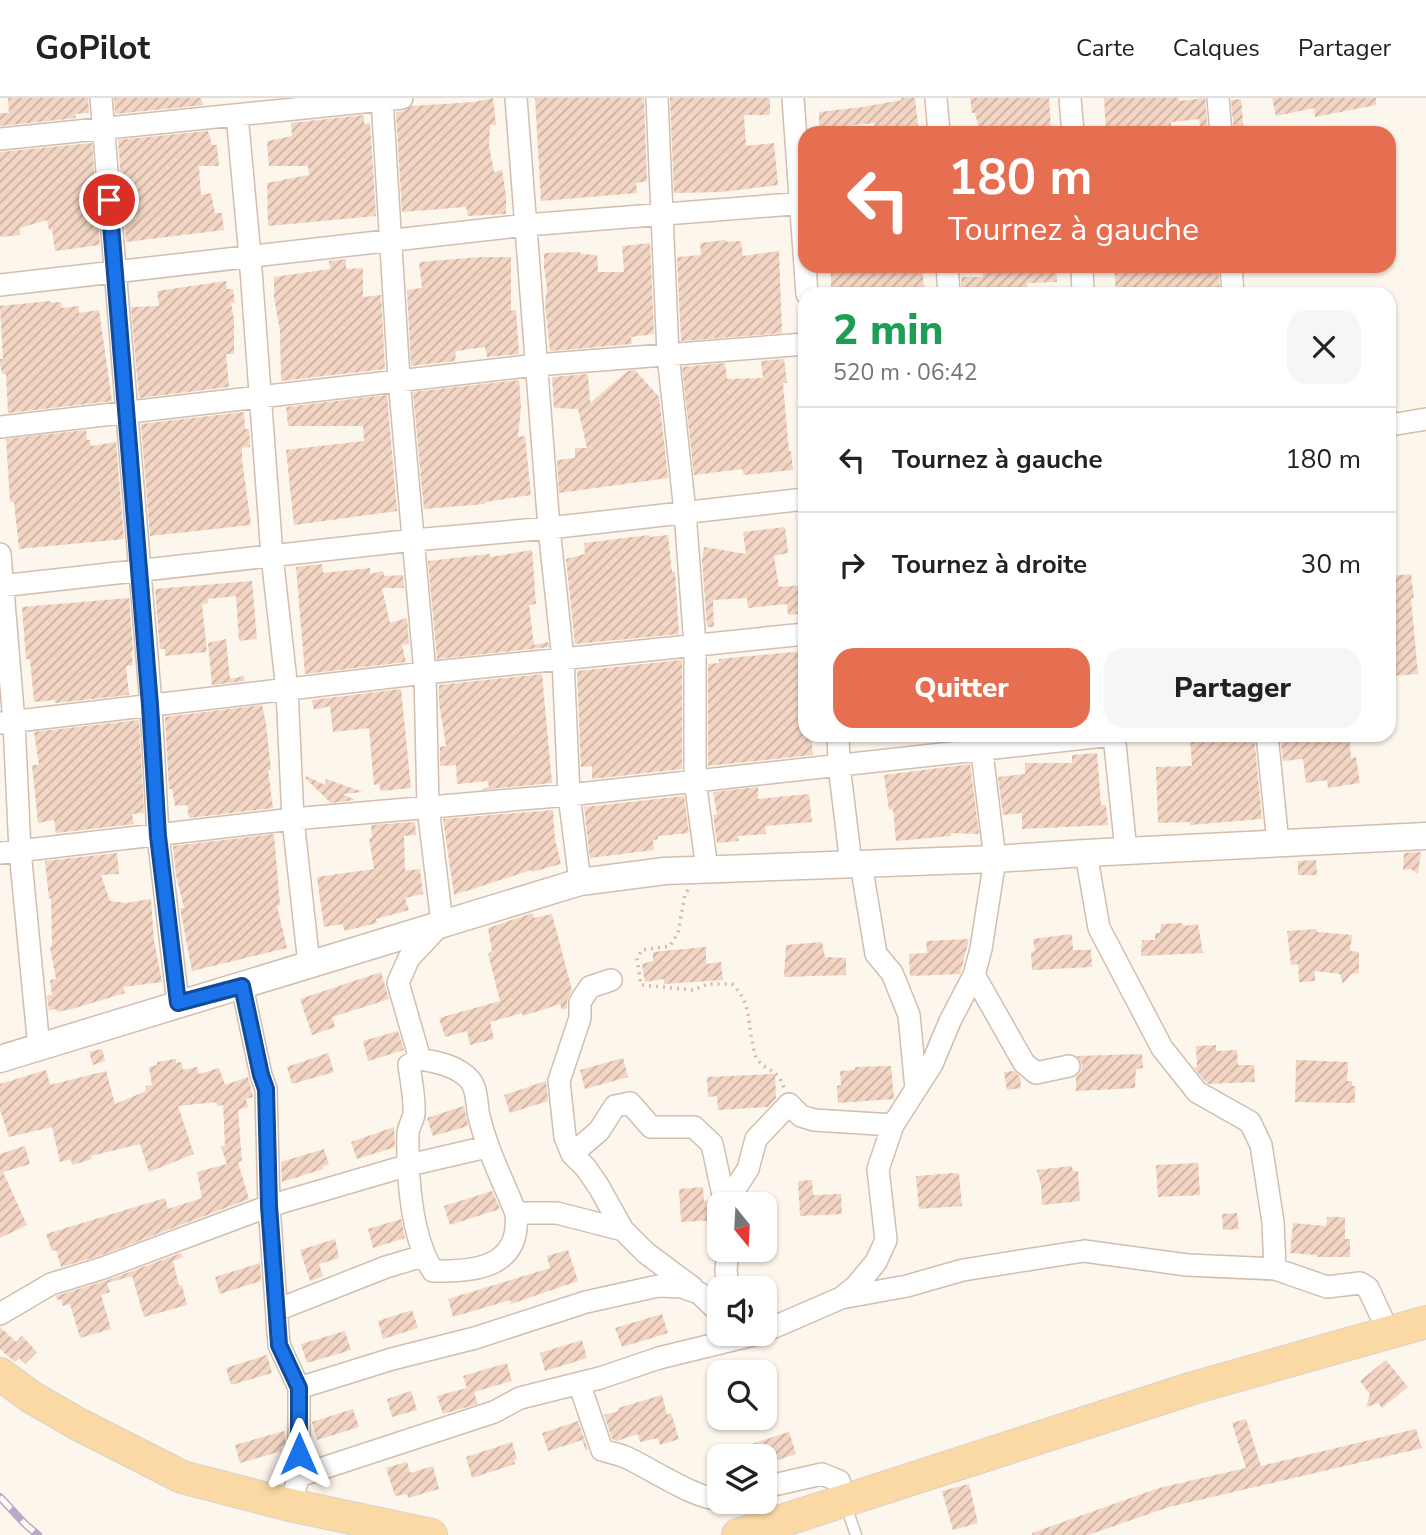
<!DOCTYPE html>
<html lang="fr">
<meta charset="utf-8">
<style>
:root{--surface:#fff;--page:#f6f6f6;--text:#222;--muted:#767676;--line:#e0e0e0;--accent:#e76f51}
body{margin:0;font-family:"Nunito Sans",sans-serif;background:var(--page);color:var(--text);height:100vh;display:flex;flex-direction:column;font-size:26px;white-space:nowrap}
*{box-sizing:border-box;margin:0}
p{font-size:23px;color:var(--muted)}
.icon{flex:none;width:38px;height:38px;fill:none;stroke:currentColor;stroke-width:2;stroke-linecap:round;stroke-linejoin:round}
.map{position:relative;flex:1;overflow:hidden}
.side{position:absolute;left:798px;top:189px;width:598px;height:455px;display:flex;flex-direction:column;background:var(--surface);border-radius:21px;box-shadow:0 2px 5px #0004}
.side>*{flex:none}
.banner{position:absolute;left:798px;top:28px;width:598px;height:147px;border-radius:21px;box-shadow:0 2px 5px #0004;background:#e76f51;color:#fff;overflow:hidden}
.needle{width:46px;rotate:162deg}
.controls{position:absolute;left:707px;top:1094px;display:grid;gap:14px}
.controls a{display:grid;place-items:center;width:70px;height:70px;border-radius:14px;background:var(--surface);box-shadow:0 2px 5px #0004;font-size:35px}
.pin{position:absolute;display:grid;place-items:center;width:60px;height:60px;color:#fff;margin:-30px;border:4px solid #fff;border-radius:50%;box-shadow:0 2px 7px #0007}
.me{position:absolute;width:77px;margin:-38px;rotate:0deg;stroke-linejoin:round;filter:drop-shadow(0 0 5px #0008)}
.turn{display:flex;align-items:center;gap:24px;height:147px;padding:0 35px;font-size:32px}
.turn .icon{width:91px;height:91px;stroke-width:2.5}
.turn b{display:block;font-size:49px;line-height:60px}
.round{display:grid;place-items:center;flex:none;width:74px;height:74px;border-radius:21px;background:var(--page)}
.summary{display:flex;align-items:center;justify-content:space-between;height:119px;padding:0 35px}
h1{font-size:42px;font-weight:800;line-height:52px;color:#1e9e55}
.cta{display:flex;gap:14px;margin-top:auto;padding:14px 35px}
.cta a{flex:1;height:80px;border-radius:21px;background:var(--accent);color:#fff;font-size:28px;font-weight:800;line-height:80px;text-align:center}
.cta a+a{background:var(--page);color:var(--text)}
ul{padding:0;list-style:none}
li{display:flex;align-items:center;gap:21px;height:105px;padding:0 35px;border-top:2px solid var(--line)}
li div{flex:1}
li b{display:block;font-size:26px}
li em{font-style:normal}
header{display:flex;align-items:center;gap:42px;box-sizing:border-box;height:98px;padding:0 35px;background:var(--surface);border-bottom:2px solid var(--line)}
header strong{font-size:33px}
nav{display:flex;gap:38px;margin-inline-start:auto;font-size:24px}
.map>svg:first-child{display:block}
.building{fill:url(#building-hatch)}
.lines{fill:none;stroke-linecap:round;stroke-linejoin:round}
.service-casing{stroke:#d1beb0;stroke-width:13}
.minor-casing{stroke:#d1beb0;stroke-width:24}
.tertiary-casing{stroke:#d1beb0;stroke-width:29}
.primary-casing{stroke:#dad1cd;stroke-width:34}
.path{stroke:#d9b8a5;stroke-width:3.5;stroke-dasharray:2 5;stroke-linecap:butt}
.service{stroke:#fff;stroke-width:10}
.minor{stroke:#fff;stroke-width:21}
.tertiary{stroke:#fff;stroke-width:26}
.primary{stroke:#fbd9a5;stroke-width:32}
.rail-casing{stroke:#b9a8c9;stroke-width:8}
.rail{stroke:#fffaf3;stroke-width:5;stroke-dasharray:16;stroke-linecap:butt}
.route-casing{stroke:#114b97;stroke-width:18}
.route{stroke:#1a73e8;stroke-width:12}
</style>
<header>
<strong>GoPilot</strong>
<nav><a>Carte</a><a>Calques</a><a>Partager</a></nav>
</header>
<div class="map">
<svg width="1426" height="1437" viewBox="0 0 1426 1437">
<defs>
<pattern id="building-hatch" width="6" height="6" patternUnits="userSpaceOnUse" patternTransform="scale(1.75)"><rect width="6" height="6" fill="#f3d5c3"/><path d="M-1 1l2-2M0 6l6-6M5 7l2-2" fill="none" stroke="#cab0a1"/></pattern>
</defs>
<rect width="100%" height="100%" fill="#fdf6ec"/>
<path class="building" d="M8,0H88L89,15L75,16L76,20L0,28V15H9Z
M114,0H201L203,7L115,16Z
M493,0L496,27H490L489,48L494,74L502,72L506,98V116L468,118L466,109L402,114L396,14L404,13L412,8L474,4Z
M535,0H644L647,83L636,85L637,95L541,103Z
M670,0H770V17H744L746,48L774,45L778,87L721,94L674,95Z
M901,0H915L919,35H875L874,25L836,29L837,35H819V14L863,9L902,2Z
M970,0H1049L1051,31L980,35L975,15H972Z
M1104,0H1179V3L1205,0L1208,35H1201L1199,21L1171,24V30L1106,35Z
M1272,0H1376V7L1315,19L1314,10L1276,18Z
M1241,1L1244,35H1234L1231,2Z
M364,17V26L370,25L376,118L268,128L267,85L309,77L308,68H269L267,43L292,38L291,25Z
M208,33L212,47H217L219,68H199L201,97L211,95L215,115H222L224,132L126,144L118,42Z
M92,45L100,147L55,153L52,131L49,132L47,122L20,130V137L0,139V54Z
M726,142L727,144L741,143L743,158L779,153L782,235L681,243L677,159L701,157L700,145Z
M650,145L654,236L631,239L632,246L550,253L545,207L547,190L544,170V155L580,154V156L597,157L598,174H624L622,148Z
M481,159H511V213L516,212L519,256L487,259L485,249L456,253L455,263L411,268L407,192L422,190L419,164Z
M346,161V171L363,170V199L381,197L385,271L281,283L280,233L274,199V179L330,171L329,163Z
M867,168H922L925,196H831V173Z
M1030,168H1056L1057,184L1027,185L1028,196H962L961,179H983V174L1030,170Z
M1114,168H1218L1220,196H1116Z
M226,183L227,191H233L235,205H231L234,221V256H226L229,289L139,300L131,209L159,208L157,193Z
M50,203L51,205L61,204L62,210L79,208V215L99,212L112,303L8,315L6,276H2L0,264V261H3L0,208Z
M784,261L787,285H783L789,353H791L793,372L744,377L742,371L694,377L682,269L725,265L727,281L763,280L761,263Z
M635,272L659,299L668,380L559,395L557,362L575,360V350H587L578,311L554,310L552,279L588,276L590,305L628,273Z
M519,282L521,309L518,339L525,338L531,397L485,404V406L424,411L413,294Z
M387,297L397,413L294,427L286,352L364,343L363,328H288L286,309Z
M244,314L245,331H249L250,349L242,350V362L251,427L150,438L141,326Z
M86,332L87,342H90L91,348L116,344L124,441L19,451L14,404H10L6,341Z
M785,429L788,455L774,458L779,489L803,487L805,515L788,517L787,506L748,510L747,500L713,502L714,529H707L702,462L704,449L746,456L743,434Z
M649,437L650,439L668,437L672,474L675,473L679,536L575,546L566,461L585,456L584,445Z
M532,452L536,506L529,507L534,547L548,544L549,549L437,561L428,463L490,456V459Z
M322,466L323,475L370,470V476L383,473L384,478L403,477L404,490H382L390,525L407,520L409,546L402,547L406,564L305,576L296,469Z
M1411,476L1414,500H1411L1418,576L1390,578V478Z
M252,483L257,541L239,543L236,498L208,501V505L202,506L207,554L165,558V551H160L155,491Z
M129,500L133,553H131L133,567L126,568L129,597L55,605V602L34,604L30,561H26L22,509Z
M226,541L230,581L244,578L245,583L212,587L208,545Z
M803,553L805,637H811L813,657L708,668V566L719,565V561Z
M682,562V671L592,681V668L581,669L577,573Z
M542,576L552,685L480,692L489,689L488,683L457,686L456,667L440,668V649L446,648L439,605V587Z
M401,591L411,690L381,693L379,686L374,687L369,630L333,634L330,608L314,612L312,602Z
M262,607L266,625L271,672H268L273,710L189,720L187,707L175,708L172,691H169L165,619Z
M139,622L144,715L132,716L134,726L56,735L54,722L38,725L32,667H39L34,634Z
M1242,637H1254L1262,721L1190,727V724L1158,725L1156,669L1192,668L1190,640L1207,639L1208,644L1243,641Z
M1280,637H1349L1351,660L1356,659L1360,685L1328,690L1327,682L1306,685L1303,661L1283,663Z
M1097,655L1101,707H1106L1108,727L1022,731V715L1003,717L998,679L1025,676V665H1072V657Z
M970,666L979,736L951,735V738L896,743L893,711L889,712L884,677Z
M306,678L325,687L326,681L363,694L343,696L355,702L331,705L305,680Z
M758,689V701L809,696L812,724L765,728L766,736L738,738L739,743L717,745L713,717L717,716L713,694Z
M684,698L689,735L658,738V741L653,742L654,752L590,760L584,709Z
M553,712L555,741L561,766L532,774L531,772L454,797L443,721Z
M415,724L416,737L404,738L405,773L420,771L423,796L405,800L409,812L376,821L377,825L345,833L342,826L324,829L317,779L374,771L369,740H372L371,727Z
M274,736L280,807L277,808L287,850L192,873L180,810H184L176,777L173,748Z
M1421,754L1418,776L1411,771L1403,772L1404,755Z
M117,755L119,776L101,777L110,803L126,805L151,801L154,843L162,884L123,889L125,895L72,911L57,914L56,911L49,912L47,898L52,897L50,882L56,881L50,849L52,848L51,800L49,801L45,763Z
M1316,762L1317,777H1298V763Z
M533,815L534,820L552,816L572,892L567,903V910L562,912L560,906L523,918L522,915L490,924L494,941L470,947L467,933L445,939L439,920L500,903L488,856L492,853L488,830Z
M1183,825V828L1198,826L1203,855L1141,858L1142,842H1155V835H1160L1161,826Z
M1317,831V834L1352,837L1350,853L1359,854V875L1351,876L1343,886L1340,876L1315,873V883L1299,884L1298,866L1291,867L1287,833Z
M1072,836L1073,852H1091L1092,869L1032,872L1031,854L1035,853L1033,841Z
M969,841L960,876L910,878L909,856L927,855L926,843Z
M822,844L825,859L846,860V877L784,879L786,847Z
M706,849V866L721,864L723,882L664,886V881L645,884L642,866L653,863V854Z
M381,874L389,901L332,919L335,929L312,937L300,901Z
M398,933L404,952L368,963L363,943Z
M1216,947V953L1237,952L1238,967H1254L1255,984L1209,986L1206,984L1194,970L1197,969L1196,948Z
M102,951L105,963L93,967L89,954Z
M328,955L334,974L292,986L287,969Z
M1142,956L1143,970L1136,971L1135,990L1076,993V979L1081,973L1082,966L1077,958Z
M623,960L628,979L585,991L580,972Z
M176,961V965L181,964L183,972L197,969L199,976L219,970L225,987L248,979L253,999L246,1001L248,1009L238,1012L242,1063L238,1064L249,1101L99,1158L61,1169L56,1152L52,1153L46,1136L165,1100L168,1111L202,1100L197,1074L227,1066L221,1049L225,1048L223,1007L217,1008L216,1004L178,1008L194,1056L149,1074L140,1046L91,1058L92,1061L72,1067L71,1061L60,1064L52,1029L9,1039L0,1012V986L46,972L50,987L106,973L115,1006L146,993V988L152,987L149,969L157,967V964Z
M1296,962L1348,964L1347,983H1352V988H1355V1005L1295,1004Z
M891,968L894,1001L838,1005L837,988L841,987L840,973L855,972V969Z
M1014,973L1020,979L1021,990L1007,992L1004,974Z
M775,976L776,1000L768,1009L718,1012L717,998L708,999L707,979Z
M546,983L548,1003L510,1015L504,997Z
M464,1008L468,1028L433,1038L427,1020Z
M394,1029L395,1049L357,1061L351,1044Z
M25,1048L30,1066L3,1074L27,1127L0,1140V1056Z
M324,1051L329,1066L323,1068V1071L282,1084L281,1064Z
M1198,1065L1200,1097L1158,1099L1156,1067Z
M1072,1068L1073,1073H1078L1080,1103L1042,1107L1041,1087L1037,1072Z
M953,1075L959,1076L962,1108L919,1111L916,1078Z
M812,1082L813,1097L841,1096L842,1116L800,1118L798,1083Z
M703,1089L704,1103L711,1102L719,1109V1122L681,1124L679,1091Z
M492,1093L500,1111L450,1127L444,1108Z
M1237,1115L1239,1131L1223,1132L1222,1116Z
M1327,1119H1345V1141H1350V1159H1317V1157L1290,1155L1293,1125L1326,1128Z
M401,1121L405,1140L373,1150L368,1131Z
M335,1141L339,1160L319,1166L323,1178L310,1183L300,1152Z
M568,1152L578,1183L511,1206L510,1202L453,1219L448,1201L550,1170L547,1158Z
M181,1155L183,1159L173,1163L179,1188L182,1187L187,1207L144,1219L132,1178L107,1185L110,1194L101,1197L111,1231L80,1240L70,1206L63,1208L61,1201L57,1202L56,1198L108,1182Z
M260,1165L261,1183L220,1196L215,1179Z
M412,1212L418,1230L383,1241L378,1223Z
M662,1216L668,1235L622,1249L615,1230Z
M0,1229L16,1244L22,1238L37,1254L25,1266L19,1260L15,1264L0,1251Z
M345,1233L351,1252L307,1265L301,1246Z
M582,1242L587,1260L545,1273L540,1255Z
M267,1257L272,1275L231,1287L226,1270Z
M1386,1262L1408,1289L1382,1310L1378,1305L1366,1309L1370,1296L1360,1283Z
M507,1265L512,1283L474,1294L478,1306L443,1316L437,1298L467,1290L463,1278Z
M411,1293L417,1312L392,1319L387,1301Z
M662,1297L667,1317L671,1315L679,1341L660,1347L658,1340L640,1344L638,1336L617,1343L612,1341L604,1317L619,1313L618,1310Z
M353,1311L359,1329L317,1342L312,1324Z
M1246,1321L1261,1368L1416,1331L1422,1350L1169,1409L1088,1437H1032V1435L1159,1390L1246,1370L1232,1325Z
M578,1323L588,1352L586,1353L582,1342L548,1353L542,1335Z
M284,1333L286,1347L281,1349L282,1353L240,1365L235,1347Z
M789,1334L796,1356L765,1366V1358H723V1355Z
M512,1344L517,1361L514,1362L515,1366L472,1380L466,1359Z
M407,1364L410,1375L433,1368L439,1391L408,1400L407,1396L395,1398L386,1370Z
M969,1386L978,1425L953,1432L942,1393Z"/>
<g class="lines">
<defs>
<path id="service" d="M845,1405L856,1437"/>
<path id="minor" d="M101,0L151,607L158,738L178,905
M382,0L399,281L425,575L428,709L442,825L409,860L398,885L420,961
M516,0L549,430L563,561L569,697L580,784
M657,0L668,257L685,414L695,547V683L707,771
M793,0L807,196
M936,0L939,35
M1070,0L1073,35
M1218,0L1221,35
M237,17L250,158L272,458L287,592L293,721L309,866
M0,41L402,0
M947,168L949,196
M1082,168L1083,196
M1231,168L1233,196
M0,187L526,127L805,105
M1390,327L1426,321
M0,329L536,267L805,246
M0,456L14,624L20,753L39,950
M0,488L414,442L549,430L805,401
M0,625L425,575L805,536
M838,637L839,667L851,766
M1114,637L1126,752
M1267,637L1278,745
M0,755L293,721L569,697L1113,637
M1086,755L1099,830L1162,950L1197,994L1250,1024L1261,1047L1273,1124L1275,1171
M861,766L876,856L892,875L909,917L916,991
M974,877L1024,965L1036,975L1069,968
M611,882L590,889L580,904V920L559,983L565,1039L572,1056L586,1070L599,1089L623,1132L646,1155L692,1189
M242,888L261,977L266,991L269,1108L279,1247L299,1290V1378L290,1407
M572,1056L599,1033L615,1008L630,1005L651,1029H694L712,1046L723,1097H731
M731,1106V1097L748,1071L756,1041L789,1006L801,1018L814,1022L893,1027
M516,1115C521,1170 475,1174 433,1173C411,1139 407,1077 408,1036C408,1029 413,1023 414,1016C415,1000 411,983 409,967L420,961C437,964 458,968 470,982C478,992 476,1006 479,1018C487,1052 503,1083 516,1115H557L623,1132
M728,1190L726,1172L728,1152
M841,1200L856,1188L876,1164L886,1142L878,1071L893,1027L932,966L950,923L974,877L981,851L995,761L980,639
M277,1212L386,1169L423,1158
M0,1216L51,1186L103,1170L269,1108L409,1067L487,1049
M765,1233L841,1200L907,1188L963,1172L1084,1153L1187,1167L1275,1171L1327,1189L1360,1185L1368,1190L1388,1233
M579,1285L602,1352C609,1354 616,1356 623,1358C647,1368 697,1402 719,1401
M299,1290L392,1261L475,1240L586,1204L658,1188L682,1189L699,1195L719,1214
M299,1378L494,1314L520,1300L600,1280L659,1260L757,1236
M765,1389L822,1376L839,1383L844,1402"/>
<path id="tertiary" d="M0,961L580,784L665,773L995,761L1086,755L1426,738"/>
<path id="primary" d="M0,1276L31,1299L78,1326L182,1379L290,1407L431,1437
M738,1437L1193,1290L1426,1224"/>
</defs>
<use href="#service" class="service-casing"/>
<use href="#minor" class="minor-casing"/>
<use href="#tertiary" class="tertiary-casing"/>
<use href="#primary" class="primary-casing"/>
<path class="path" d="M688,792L685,796L678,835L670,848L642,852L637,860L641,887L694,892L708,886H732C751,905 747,918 752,942C753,947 754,954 756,959C764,974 777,968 784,990"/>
<use href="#service" class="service"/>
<use href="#minor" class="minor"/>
<use href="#tertiary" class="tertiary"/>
<use href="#primary" class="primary"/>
<defs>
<path id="rail" d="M0,1399L25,1426L38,1437"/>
</defs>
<use href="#rail" class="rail-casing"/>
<use href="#rail" class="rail"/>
</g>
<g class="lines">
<defs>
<path id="route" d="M109,102L150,607L158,738L178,905L242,888L261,977L266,991L269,1108L279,1247L299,1290V1356"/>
</defs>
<use href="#route" class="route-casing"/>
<use href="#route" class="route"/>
</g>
</svg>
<div class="controls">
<a><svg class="needle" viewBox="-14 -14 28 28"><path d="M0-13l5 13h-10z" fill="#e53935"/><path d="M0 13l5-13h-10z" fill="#767676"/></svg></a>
<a><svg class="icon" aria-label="sound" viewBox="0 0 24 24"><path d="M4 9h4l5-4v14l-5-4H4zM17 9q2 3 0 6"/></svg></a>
<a><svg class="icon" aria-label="search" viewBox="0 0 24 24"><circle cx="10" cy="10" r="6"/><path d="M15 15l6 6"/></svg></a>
<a><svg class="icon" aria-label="layers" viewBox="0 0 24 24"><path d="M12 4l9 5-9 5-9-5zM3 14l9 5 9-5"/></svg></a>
</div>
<div class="pin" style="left:109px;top:102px;background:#d93025"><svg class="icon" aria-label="arrive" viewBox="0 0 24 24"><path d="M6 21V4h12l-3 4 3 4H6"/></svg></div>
<svg class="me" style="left:299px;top:1356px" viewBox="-20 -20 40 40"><path d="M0-17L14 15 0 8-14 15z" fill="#1a73e8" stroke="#fff" stroke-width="4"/></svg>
<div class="banner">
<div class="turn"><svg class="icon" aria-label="left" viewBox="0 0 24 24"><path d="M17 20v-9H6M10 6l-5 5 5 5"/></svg><div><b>180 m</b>Tournez à gauche</div></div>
</div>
<section class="side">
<div class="summary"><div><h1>2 min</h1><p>520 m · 06:42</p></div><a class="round"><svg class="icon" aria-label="close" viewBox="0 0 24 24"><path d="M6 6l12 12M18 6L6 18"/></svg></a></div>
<ul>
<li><svg class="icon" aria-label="left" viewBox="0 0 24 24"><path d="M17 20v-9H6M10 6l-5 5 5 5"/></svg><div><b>Tournez à gauche</b></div><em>180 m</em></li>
<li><svg class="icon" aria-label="right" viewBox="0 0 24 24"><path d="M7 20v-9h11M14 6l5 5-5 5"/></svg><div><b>Tournez à droite</b></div><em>30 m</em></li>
</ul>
<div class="cta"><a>Quitter</a><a>Partager</a></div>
</section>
</div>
